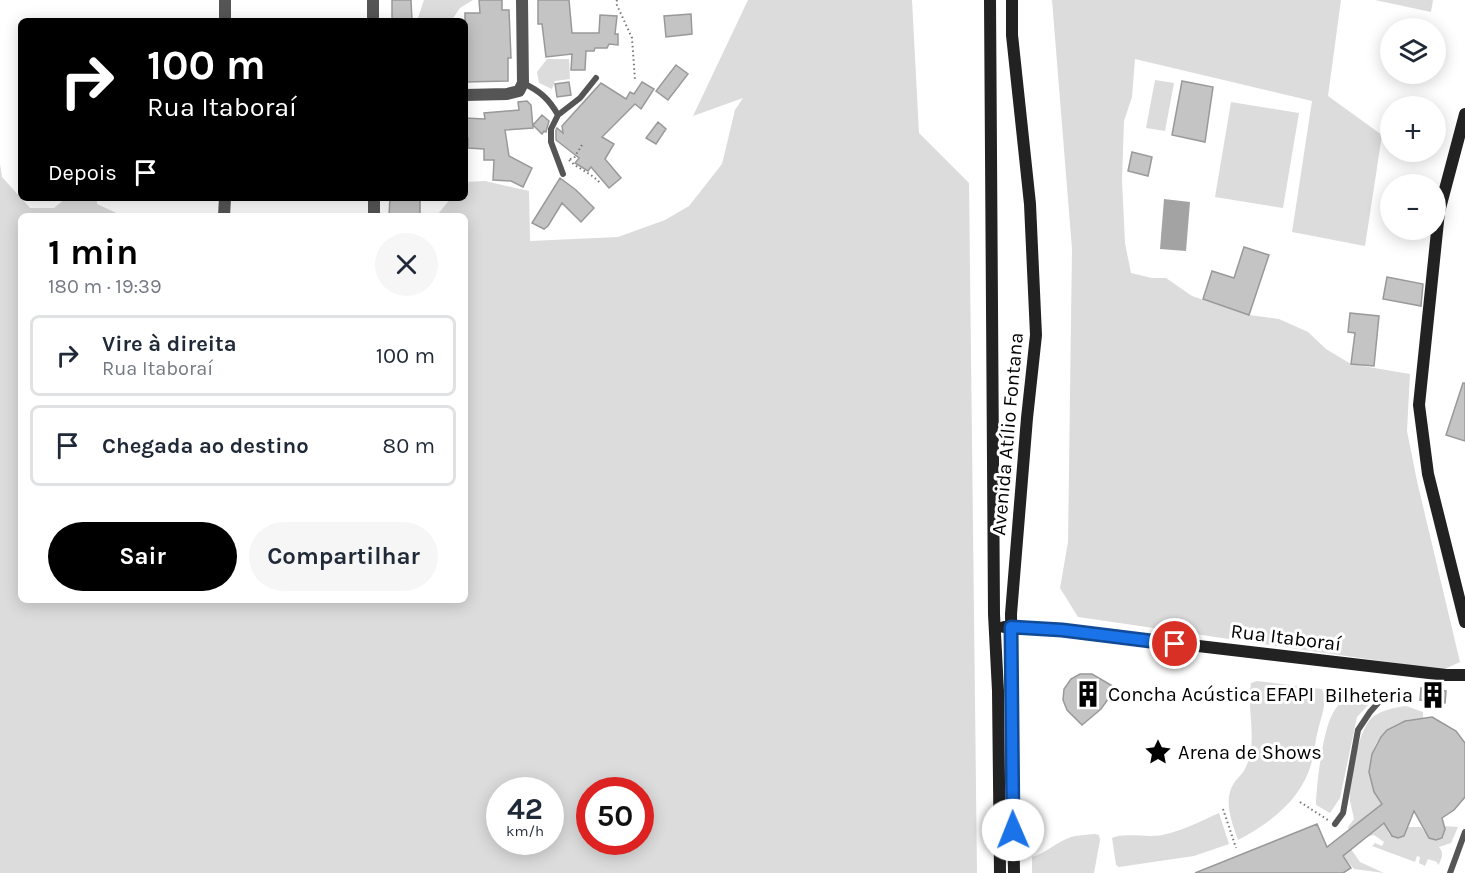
<!DOCTYPE html>
<html lang="pt">
<meta charset="utf-8">
<style>
:root{--surface:#fff;--page:#f6f6f7;--text:#1f2937;--muted:#747a83;--line:#e0e1e3;--accent:#000}
body{margin:0;font-family:Karla,sans-serif;background:var(--page);color:var(--text);height:100vh;display:flex;flex-direction:column;font-size:22px;white-space:nowrap}
*{box-sizing:border-box;margin:0}
p{font-size:20px;color:var(--muted)}
.icon{flex:none;width:33px;height:33px;fill:none;stroke:currentColor;stroke-width:2;stroke-linecap:round;stroke-linejoin:round}
.map{position:relative;flex:1;overflow:hidden}
.side{position:absolute;left:18px;top:213px;width:450px;height:390px;display:flex;flex-direction:column;background:var(--surface);border-radius:9px;box-shadow:0 3px 15px #0003}
.side>*{flex:none}
.top-card{position:absolute;left:18px;top:18px;width:450px;height:183px;border-radius:9px;box-shadow:0 3px 15px #0003;background:#000;color:#fff;overflow:hidden}
.controls{position:absolute;left:1380px;top:18px;display:grid;gap:12px}
.controls a{display:grid;place-items:center;width:66px;height:66px;border-radius:50%;background:var(--surface);box-shadow:0 3px 15px #0003;font-size:30px}
.speed{position:absolute;left:486px;top:777px;display:flex;gap:12px;font-size:30px;font-weight:700;text-align:center}
.speed>*{display:grid;place-content:center;width:78px;height:78px;border-radius:50%;background:var(--surface);box-shadow:0 3px 15px #0003;line-height:1}
.speed small{font-size:15px;font-weight:400}
.speed .limit{border:9px solid #d22;background:#fff;color:#111}
.pin{position:absolute;display:grid;place-items:center;width:51px;height:51px;color:#fff;margin:-26px;border:3px solid #fff;border-radius:50%;box-shadow:0 2px 6px #0007}
.me{position:absolute;width:66px;margin:-33px;rotate:359deg;stroke-linejoin:round;filter:drop-shadow(0 0 4px #0008)}
.turn{display:flex;align-items:center;gap:21px;height:126px;padding:0 30px;font-size:27px}
.turn .icon{width:78px;height:78px;stroke-width:2.5}
.turn b{display:block;font-size:42px;line-height:51px}
.then{display:flex;align-items:center;height:57px;padding:0 30px;background:#0003;gap:12px;font-size:22px}
.round{display:grid;place-items:center;flex:none;width:63px;height:63px;border-radius:32px;background:var(--page)}
.head{display:flex;align-items:center;justify-content:space-between;height:102px;padding:0 30px}
h1{font-size:36px;font-weight:700;line-height:45px;color:var(--accent)}
.action{display:flex;gap:12px;margin-top:auto;padding:12px 30px}
.action a{flex:1;height:69px;border-radius:36px;background:var(--accent);color:#fff;font-size:24px;font-weight:700;line-height:69px;text-align:center}
.action a+a{background:var(--page);color:var(--text)}
ul{padding:0;list-style:none}
li{display:flex;align-items:center;gap:18px;height:81px;margin:0 12px 9px;padding:0 18px;border:3px solid var(--line);border-radius:9px}
li div{flex:1}
li b{display:block;font-size:22px}
li em{font-style:normal}
.map>svg:first-child{display:block}
.green{fill:#dcdcdc;fill-rule:evenodd}
.water{fill:#a3a3a3}
.building{fill:#c4c4c4;stroke:#999;stroke-width:1.5}
.lines{fill:none;stroke-linecap:round;stroke-linejoin:round}
.path{stroke:#777;stroke-width:2;stroke-dasharray:1.5 3;stroke-linecap:butt}
.lane{stroke:#555;stroke-width:6}
.street{stroke:#555;stroke-width:12}
.secondary{stroke:#222;stroke-width:12}
.route-casing{stroke:#114b97;stroke-width:15}
.route{stroke:#1a73e8;stroke-width:10}
.labels{text-anchor:middle;stroke-width:6;stroke-linejoin:round;paint-order:stroke}
.street-label{font-size:20px;fill:#000;stroke:#fff}
.poi-label{font-size:20px;fill:#000;stroke:#fff;text-anchor:start}
</style>
<div class="map">
<svg width="1465" height="873" viewBox="0 0 1465 873">
<rect width="100%" height="100%" fill="#fff"/>
<path class="green" d="M424,0H473L460,8L451,21H417Z
M748,0H912L919,133L969,183L977,873H0V164L2,177L30,208H54L66,198H97V204L123,216H21V600H465V216H438V214L451,198H465V182L485,181L529,191L530,241L618,237L665,220L689,206L722,164L735,110L743,98L693,116ZM500,790H550V842H500ZM640,790V842H590V790Z
M1052,0H1341L1328,96L1382,135L1365,246L1292,232L1312,101L1135,59L1132,97L1124,121L1122,180L1125,243L1131,273L1152,278H1166L1192,296L1249,315L1279,319L1308,332L1326,349L1351,364L1410,374L1407,431L1417,481L1460,662L1443,670L1078,617L1060,588L1068,542L1072,249Z
M1375,0H1433L1431,12Z
M547,59H569L570,79L555,81L552,89L539,83L537,72Z
M1155,80L1174,83L1165,131L1146,128Z
M1231,102L1299,113L1283,208L1215,197Z
M1257,681L1322,689C1328,702 1321,717 1318,730C1315,740 1315,751 1312,761C1302,800 1271,822 1238,840C1231,820 1221,796 1238,778C1245,771 1248,764 1250,754C1255,731 1247,706 1251,683Z
M1354,695L1368,698L1370,703L1357,717L1340,798L1330,813L1316,805C1316,786 1323,733 1331,717C1336,706 1343,698 1354,695Z
M1406,706L1423,712V718C1417,719 1409,719 1404,721C1366,735 1363,774 1382,804L1349,830L1348,827L1354,819C1353,813 1351,807 1350,801C1348,783 1359,725 1374,716C1383,710 1396,707 1406,706Z
M1219,813L1229,844L1194,856L1119,867L1116,865L1112,838C1123,832 1148,838 1162,835C1182,831 1201,821 1219,813Z
M1394,814L1387,828L1389,834L1395,838L1404,836L1408,827H1421L1429,838L1436,840L1444,835V826L1458,827L1451,843L1439,847C1444,853 1442,857 1439,864L1438,865L1437,862L1428,859L1425,866L1419,863L1420,857L1417,856L1415,862L1372,846L1375,843L1382,846L1384,842L1374,835L1366,837Z
M1095,834L1099,835L1100,840L1094,873H1032V857C1046,853 1056,842 1071,837C1078,835 1087,835 1095,834Z
M1351,849L1360,862L1384,873L1354,869L1343,856Z"/>
<path class="water" d="M1164,199L1190,202L1186,251L1160,249Z"/>
<path class="building" d="M392,0H411L412,21H392Z
M479,0H502V10H509L511,58H508V81L465,82V13H480Z
M538,0H569L572,33H599L600,15L617,16L615,34H618V45L609,44L607,48H595L594,51H586L585,70H571L572,54L546,57L542,24H538Z
M691,14L692,34L666,37L664,16Z
M676,65L688,74L668,100L656,91Z
M1182,81L1213,87L1205,142L1172,135Z
M569,82L571,95L557,97L555,84Z
M642,82L654,89L641,109L635,104L602,137L614,144L605,159L621,178L609,188L591,167L588,171L575,163L579,158L556,140V130L557,128L563,133L562,126L601,83L626,99L630,92L634,94Z
M527,101L531,105L533,128L505,130L509,156L532,168L523,187L511,181L493,180L494,160H484V149L468,148V138H465V118L485,119L484,113L519,110L518,102Z
M542,115L549,121L546,132L544,131L542,134L533,125Z
M658,122L666,129L656,144L646,138Z
M1132,152L1152,157L1148,176L1128,171Z
M560,178L576,190L594,208L581,222L562,203L548,226L544,229L532,223Z
M390,198H420V216H389Z
M1244,247L1269,255L1249,315L1203,299L1212,271L1234,278Z
M1387,277L1423,284L1421,306L1383,299Z
M1350,313L1379,316L1374,366L1351,364L1355,333L1348,332Z
M1463,383H1465V441L1446,435Z
M1080,674H1092L1116,688L1101,709L1082,725L1067,710L1063,700L1064,689L1071,679Z
M1421,688L1446,691L1445,703L1420,700Z
M1432,717L1456,731L1465,743V797L1454,810L1442,818L1445,829L1442,838L1436,840L1429,838L1414,811L1404,836L1398,838L1392,836L1384,823L1343,856L1351,868L1343,873H1195L1317,824L1327,847L1382,804L1374,792L1369,772L1372,754L1381,737L1387,730L1405,721Z"/>
<g class="lines">
<path class="path" d="M617,0L616,3L632,38L635,80
M570,159L574,158L582,145
M569,160C579,170 592,173 601,184
M1300,802L1328,820
M1223,809L1236,848"/>
<path class="lane" d="M523,83C540,91 549,99 558,115
M563,174L551,142V129L558,115L580,98L596,78
M1335,824L1343,813L1358,730L1370,712L1385,695
M1450,873L1465,832"/>
<path class="street" d="M225,0V21
M373,0V21
M465,95L507,94L519,91L523,83L522,0
M374,198V216
M224,216L225,198"/>
<path class="secondary" d="M990,0L994,614L998,691L1000,873
M1012,0V35L1030,204L1036,335L1027,418L1011,614L1014,873
M1465,114L1439,212L1419,405L1428,474L1465,622
M1004,627L1062,630L1446,675H1465"/>
</g>
<g class="lines">
<defs>
<path id="route" d="M1013,830L1011,627L1062,630L1175,644"/>
</defs>
<use href="#route" class="route-casing"/>
<use href="#route" class="route"/>
</g>
<defs>
<symbol id="building-bare" viewBox="-9 -9 18 18"><path d="M-4-6H4V6H1V3H-1V6H-4ZM-2.5-4.3h1.7v1.8h-1.7ZM.8-4.3h1.7v1.8H.8ZM-2.5-1h1.7V.8h-1.7ZM.8-1h1.7V.8H.8Z" fill="#000" stroke="#fff" stroke-width="2.5" paint-order="stroke"/></symbol>
<symbol id="sight-bare" viewBox="-9 -9 18 18"><path d="M0-6L1.8-2.2L6-1.7L2.9 1.2L3.7 5.4L0 3.3L-3.7 5.4L-2.9 1.2L-6-1.7L-1.8-2.2Z" fill="#000" stroke="#fff" stroke-width="2.5" paint-order="stroke"/></symbol>
</defs>
<g fill-rule="evenodd">
<use href="#building-bare" x="1069" y="675" width="38" height="38"/>
<use href="#building-bare" x="1414" y="676" width="38" height="38"/>
<use href="#sight-bare" x="1139" y="733" width="38" height="38"/>
</g>
<g class="labels">
<g class="street-label">
<text transform="translate(1007 434) rotate(-85)" y="7">Avenida Atílio Fontana</text>
<text transform="translate(1286 637) rotate(7)" y="7">Rua Itaboraí</text>
</g>
<g class="poi-label">
<text x="1108" y="701">Concha Acústica EFAPI</text>
<text x="1413" y="702" text-anchor="end">Bilheteria</text>
<text x="1178" y="759">Arena de Shows</text>
</g>
</g>
</svg>
<div class="controls">
<a><svg class="icon" aria-label="layers" viewBox="0 0 24 24"><path d="M12 4l9 5-9 5-9-5zM3 14l9 5 9-5"/></svg></a>
<a>+</a>
<a>−</a>
</div>
<div class="speed"><div>42<small>km/h</small></div><div class="limit">50</div></div>
<div class="pin" style="left:1175px;top:644px;background:#d93025"><svg class="icon" aria-label="arrive" viewBox="0 0 24 24"><path d="M6 21V4h12l-3 4 3 4H6"/></svg></div>
<svg class="me" style="left:1013px;top:830px" viewBox="-20 -20 40 40"><circle r="19" fill="#fff"/><path d="M0-13L10 11 0 6-10 11z" fill="#1a73e8"/></svg>
<div class="top-card">
<div class="turn"><svg class="icon" aria-label="right" viewBox="0 0 24 24"><path d="M7 20v-9h11M14 6l5 5-5 5"/></svg><div><b>100 m</b>Rua Itaboraí</div></div>
<div class="then">Depois<svg class="icon" aria-label="arrive" viewBox="0 0 24 24"><path d="M6 21V4h12l-3 4 3 4H6"/></svg></div>
</div>
<section class="side">
<div class="head"><div><h1>1 min</h1><p>180 m · 19:39</p></div><a class="round"><svg class="icon" aria-label="close" viewBox="0 0 24 24"><path d="M6 6l12 12M18 6L6 18"/></svg></a></div>
<ul>
<li><svg class="icon" aria-label="right" viewBox="0 0 24 24"><path d="M7 20v-9h11M14 6l5 5-5 5"/></svg><div><b>Vire à direita</b><p>Rua Itaboraí</p></div><em>100 m</em></li>
<li><svg class="icon" aria-label="arrive" viewBox="0 0 24 24"><path d="M6 21V4h12l-3 4 3 4H6"/></svg><div><b>Chegada ao destino</b></div><em>80 m</em></li>
</ul>
<div class="action"><a>Sair</a><a>Compartilhar</a></div>
</section>
</div>
